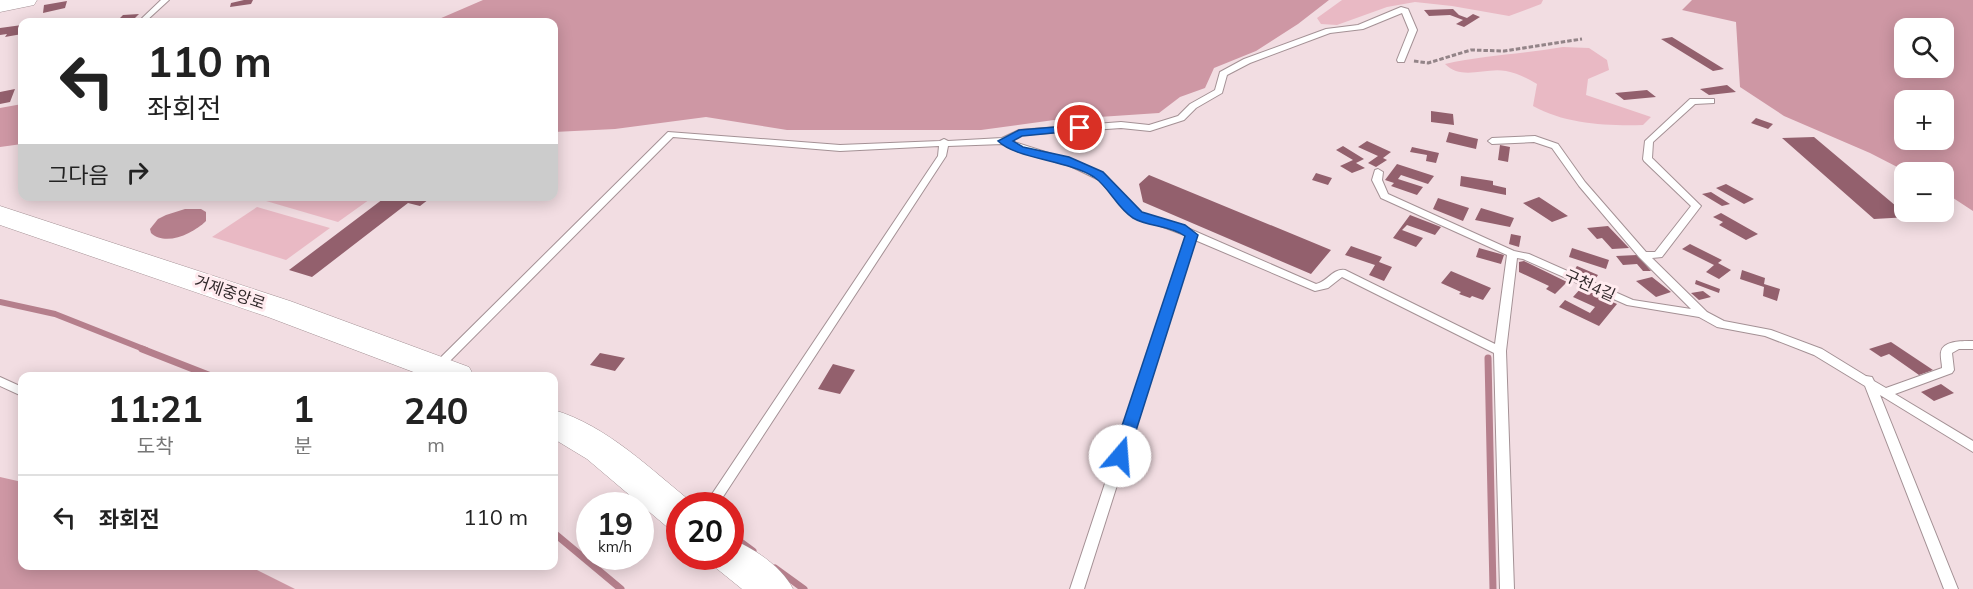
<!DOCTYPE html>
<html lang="ko">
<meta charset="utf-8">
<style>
:root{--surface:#fff;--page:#f6f6f6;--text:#222;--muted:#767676;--line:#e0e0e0}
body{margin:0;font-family:Mulish,"Noto Sans KR",sans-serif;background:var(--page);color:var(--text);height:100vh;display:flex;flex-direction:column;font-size:22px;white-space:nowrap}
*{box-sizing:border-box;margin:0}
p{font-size:20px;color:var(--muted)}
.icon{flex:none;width:33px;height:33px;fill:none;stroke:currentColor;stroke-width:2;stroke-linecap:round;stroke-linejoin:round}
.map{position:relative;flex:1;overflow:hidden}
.drawer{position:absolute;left:18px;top:372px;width:540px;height:198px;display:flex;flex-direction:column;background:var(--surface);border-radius:12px;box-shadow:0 3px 15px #0003}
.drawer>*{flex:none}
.hud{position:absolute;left:18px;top:18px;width:540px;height:183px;border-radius:12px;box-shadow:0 3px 15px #0003;background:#fff;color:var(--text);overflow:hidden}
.controls{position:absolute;left:1894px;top:18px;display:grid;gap:12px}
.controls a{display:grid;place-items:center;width:60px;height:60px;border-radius:12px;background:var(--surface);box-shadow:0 3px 15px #0003;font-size:30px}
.speed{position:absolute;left:576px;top:492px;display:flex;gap:12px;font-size:30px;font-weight:700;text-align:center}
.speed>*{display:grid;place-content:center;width:78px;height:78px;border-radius:50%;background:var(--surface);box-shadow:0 3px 15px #0003;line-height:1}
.speed small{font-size:15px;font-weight:400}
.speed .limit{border:9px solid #d22;background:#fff;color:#111}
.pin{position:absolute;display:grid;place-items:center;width:51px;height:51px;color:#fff;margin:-26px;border:3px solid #fff;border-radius:50%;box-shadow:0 2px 6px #0007}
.me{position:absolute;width:66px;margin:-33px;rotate:18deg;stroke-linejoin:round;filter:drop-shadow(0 0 4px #0008)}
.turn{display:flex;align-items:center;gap:21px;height:126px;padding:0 30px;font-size:27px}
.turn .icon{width:78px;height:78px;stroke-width:2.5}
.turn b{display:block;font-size:42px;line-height:51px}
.then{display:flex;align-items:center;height:57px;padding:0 30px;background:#0003;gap:12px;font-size:22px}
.eta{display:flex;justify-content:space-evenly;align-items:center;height:102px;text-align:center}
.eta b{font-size:36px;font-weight:700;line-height:42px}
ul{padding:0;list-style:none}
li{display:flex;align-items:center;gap:18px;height:84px;padding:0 30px;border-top:2px solid var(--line)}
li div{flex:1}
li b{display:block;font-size:22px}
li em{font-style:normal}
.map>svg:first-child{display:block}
.green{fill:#e9b9c4}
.forest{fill:#ce97a4;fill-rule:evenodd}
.water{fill:#b57f8c}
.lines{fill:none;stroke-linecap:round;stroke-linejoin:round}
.stream-far1{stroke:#b57f8c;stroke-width:6}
.stream{stroke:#b57f8c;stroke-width:7}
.building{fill:#93606d}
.lane-casing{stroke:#a49195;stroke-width:2}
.secondary-casing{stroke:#a49195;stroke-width:1}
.path{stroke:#938488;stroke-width:3;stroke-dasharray:4.5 2;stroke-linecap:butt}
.lane{fill:#fff;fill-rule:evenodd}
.secondary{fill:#fff;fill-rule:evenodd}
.route{fill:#1a73e8;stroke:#114b97;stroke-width:1.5}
.labels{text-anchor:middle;stroke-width:6;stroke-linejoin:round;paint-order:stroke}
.street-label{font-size:16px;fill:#30282a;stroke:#ffebef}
</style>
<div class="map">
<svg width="1973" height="589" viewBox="0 0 1973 589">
<rect width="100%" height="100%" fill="#f2dde2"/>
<path class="green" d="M1342,0H1543L1541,4L1509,16L1452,6L1415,2L1387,7L1337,25L1321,24L1317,18Z
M1563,47L1589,48L1607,60L1609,70L1588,79L1586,95L1651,117L1643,125C1607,126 1565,124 1533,106L1537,84C1527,78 1517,73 1506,71C1485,67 1462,81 1445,64C1484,55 1524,54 1563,47Z
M273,196H373V197L338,222L266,201Z
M257,207L330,228L286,260L212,237Z"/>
<path class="forest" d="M483,0H1329L1298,24L1256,51L1214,68L1205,88L1180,97L1159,113L1054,120L981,130H787L706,117L615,129L554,132V22H432Z
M1692,0H1973V211L1944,192V172H1907L1870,153L1784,116L1740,87L1736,22L1682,10ZM1905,28H1944V68H1905ZM1905,100H1944V140H1905Z
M22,104V144L0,147V108Z
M0,477L22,482V566H249L295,589H0Z"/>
<path class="water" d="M185,209H201L206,212V221C194,233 166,247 151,233L150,229L158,219L166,215Z"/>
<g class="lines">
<path class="stream-far1" d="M0,302L55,314L146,350"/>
<path class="stream" d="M142,349L211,376
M1488,358L1493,589
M693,503L696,506
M554,533L621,589
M730,534L753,551
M640,541L649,537
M589,562L603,556
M775,568L804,589"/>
</g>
<path class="building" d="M244,0H253L251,4L230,7L231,3Z
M67,1L65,8L43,13L44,5Z
M1453,9L1459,15L1467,18L1473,14L1480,17L1464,27L1456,24L1463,20L1450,15L1429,16L1424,10Z
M139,14L131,22H116L123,15Z
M22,25V34L5,37L7,34L0,35V28Z
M1672,37L1724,69L1713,71L1661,39Z
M1727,85L1736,92L1709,95L1700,89Z
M15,89L10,102L0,104V92Z
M1647,90L1656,97L1624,100L1615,93Z
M1431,111L1453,114L1454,125L1431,122Z
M1756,118L1773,124L1768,129L1751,123Z
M1449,132L1478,139L1476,149L1446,142Z
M1814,137L1909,217L1874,219L1782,138Z
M1367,141L1391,152L1383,158L1387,160L1376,167L1368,163L1378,156L1358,147Z
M1500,145L1510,147L1508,162L1498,160Z
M1343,146L1364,159L1356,163L1365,168L1352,173L1340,166L1353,160L1336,150Z
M1412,147L1439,153L1436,163L1426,161L1427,155L1410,152Z
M1397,164L1434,176L1428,184L1401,175L1398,179L1423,187L1417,195L1391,186L1394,183L1385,180Z
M1316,173L1332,178L1328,185L1312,180Z
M1149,175L1331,250L1311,274L1143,202L1139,184Z
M1461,176L1493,181V185L1506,188V195L1460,186Z
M1726,184L1754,199L1744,204L1716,188Z
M1711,192L1730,204L1722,206L1702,194Z
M387,196H433L420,206L408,203L312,277L289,270Z
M1539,197L1568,216L1552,222L1523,203Z
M1438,198L1469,208L1463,221L1433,209Z
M1481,208L1514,218L1510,227L1475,220Z
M1721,213L1758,234L1746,240L1719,225L1723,222L1713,217Z
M1410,215L1441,227L1435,235L1407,225L1402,230L1423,238L1416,247L1393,238Z
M1608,226L1629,248L1612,249L1602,238L1597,239L1587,228Z
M1511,234L1521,236L1519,247L1509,244Z
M1690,244L1722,260L1718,263L1731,270L1719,279L1706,272L1714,265L1682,249Z
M1351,246L1382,257L1379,262L1392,267L1384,281L1369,275L1375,265L1345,255Z
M1479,248L1504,255L1501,264L1476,257Z
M1572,248L1609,260L1606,269L1569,257Z
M1637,255L1651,271H1643L1637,264L1623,265L1616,256Z
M1524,261L1567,282L1555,294L1546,289L1549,286L1519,272V262Z
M1577,266L1598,275L1594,281L1573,272Z
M1742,270L1765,278L1764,284L1780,289L1777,301L1763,296L1764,287L1740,279Z
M1451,271L1491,288L1483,300L1472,296L1470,298L1459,294L1461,292L1441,283Z
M1652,277L1671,292L1656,297L1636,281Z
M1696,280L1720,289L1719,293L1695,284Z
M1581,288L1617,304L1599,326L1559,307L1565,300L1590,313L1595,307L1573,297Z
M1703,291L1711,297L1699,300L1691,293Z
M1891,342L1933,370L1919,375L1889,354L1881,357L1869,349Z
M600,353L625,358L615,371L590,365Z
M833,364L855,370L840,394L818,389Z
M1941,384L1954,393L1934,401L1921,392Z"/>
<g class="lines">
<defs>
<path id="lane" d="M161,0H169L145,22H138Z
M1401,7L1408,9L1417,30L1404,62H1398L1397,60L1409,30L1402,13L1363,29L1330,33L1250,63L1227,75L1222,93L1196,108L1184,120L1150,131L1121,128L1021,135L1011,141L1077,162L1099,172L1111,181L1132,206L1143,214L1183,226L1316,284C1327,282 1333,268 1345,270L1495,344L1507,255L1381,198L1372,180L1375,170L1378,169L1383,172L1382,180L1388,194L1514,251L1529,254L1633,300L1691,309L1639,257L1579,186L1552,148L1534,142L1492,144L1488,141L1492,138L1535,136L1558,144L1585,182L1646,252H1655L1691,206L1644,161L1643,159L1645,141L1690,99H1714V103L1695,104L1653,142L1652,158L1701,206L1662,257L1652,258L1707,312L1724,321L1771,330L1822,349L1866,376L1872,377L1874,381L1886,388L1942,368C1942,363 1940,356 1941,352C1943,340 1964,341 1973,341V349H1959L1952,353L1954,370L1952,373L1895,394L1973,441V452L1880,395L1958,589H1944L1865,386L1814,355L1765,336L1717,327L1699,317L1627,305L1523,259L1517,258L1506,351L1514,589H1500L1494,353L1342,277L1328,288L1315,291L1195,240L1084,589H1070L1187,236L1131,215L1099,180L1070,166L1023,152L1003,144L948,146L946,156L717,506H704L938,156L939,146L840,151L673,137L440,371H432L430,368L668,132L840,145L940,141L944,139L948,141L1002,138L1019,130L1121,122L1149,125L1178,116L1190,104L1215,90L1220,72L1244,59L1326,29L1358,25Z
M0,377L22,387V396L0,386Z"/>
<path id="secondary" d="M0,0H37L34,5L0,12Z
M0,206L290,301L469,367L474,376H424L268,317L0,225Z
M554,410C608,426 651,470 694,504L695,506H680V531L666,526L587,459L554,439Z
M730,539C753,547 782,567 793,589H742L716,568L710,556H730Z"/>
</defs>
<use href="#lane" class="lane-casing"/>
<use href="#secondary" class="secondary-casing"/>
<path class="path" d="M1414,61L1428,63L1471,50L1504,51L1582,39"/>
<use href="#lane" class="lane"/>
<use href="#secondary" class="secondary"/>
</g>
<path class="route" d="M1080,125L1086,128L1084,130L1022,136L1013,141L1023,147L1069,157L1103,172L1142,212L1185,225L1198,235L1128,456L1126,461H1115L1112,456L1185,236C1169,225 1148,227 1133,218C1117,208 1109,187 1094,177C1067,160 1016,159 998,141L1019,130Z"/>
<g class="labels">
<g class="street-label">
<text transform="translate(1590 285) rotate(24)" y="6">구천4길</text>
<text transform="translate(230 292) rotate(19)" y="6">거제중앙로</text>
</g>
</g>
</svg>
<div class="controls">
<a><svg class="icon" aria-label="search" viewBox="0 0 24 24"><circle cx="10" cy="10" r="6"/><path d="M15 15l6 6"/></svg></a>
<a>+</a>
<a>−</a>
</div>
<div class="speed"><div>19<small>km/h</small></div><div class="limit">20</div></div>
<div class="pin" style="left:1080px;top:128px;background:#d93025"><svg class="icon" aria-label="arrive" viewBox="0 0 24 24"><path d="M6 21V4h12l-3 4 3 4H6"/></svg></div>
<svg class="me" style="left:1120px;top:456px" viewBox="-20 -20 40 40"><circle r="19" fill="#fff"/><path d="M0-13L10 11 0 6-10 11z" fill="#1a73e8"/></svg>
<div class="hud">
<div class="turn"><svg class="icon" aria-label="left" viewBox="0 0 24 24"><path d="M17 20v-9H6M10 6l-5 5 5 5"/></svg><div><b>110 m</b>좌회전</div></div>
<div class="then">그다음<svg class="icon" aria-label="right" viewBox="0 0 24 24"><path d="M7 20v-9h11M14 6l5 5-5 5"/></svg></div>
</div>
<section class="drawer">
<div class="eta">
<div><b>11:21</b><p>도착</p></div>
<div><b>1</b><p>분</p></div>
<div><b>240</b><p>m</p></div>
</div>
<ul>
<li><svg class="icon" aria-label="left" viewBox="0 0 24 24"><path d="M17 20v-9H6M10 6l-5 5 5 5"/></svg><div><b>좌회전</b></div><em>110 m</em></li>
</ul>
</section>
</div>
